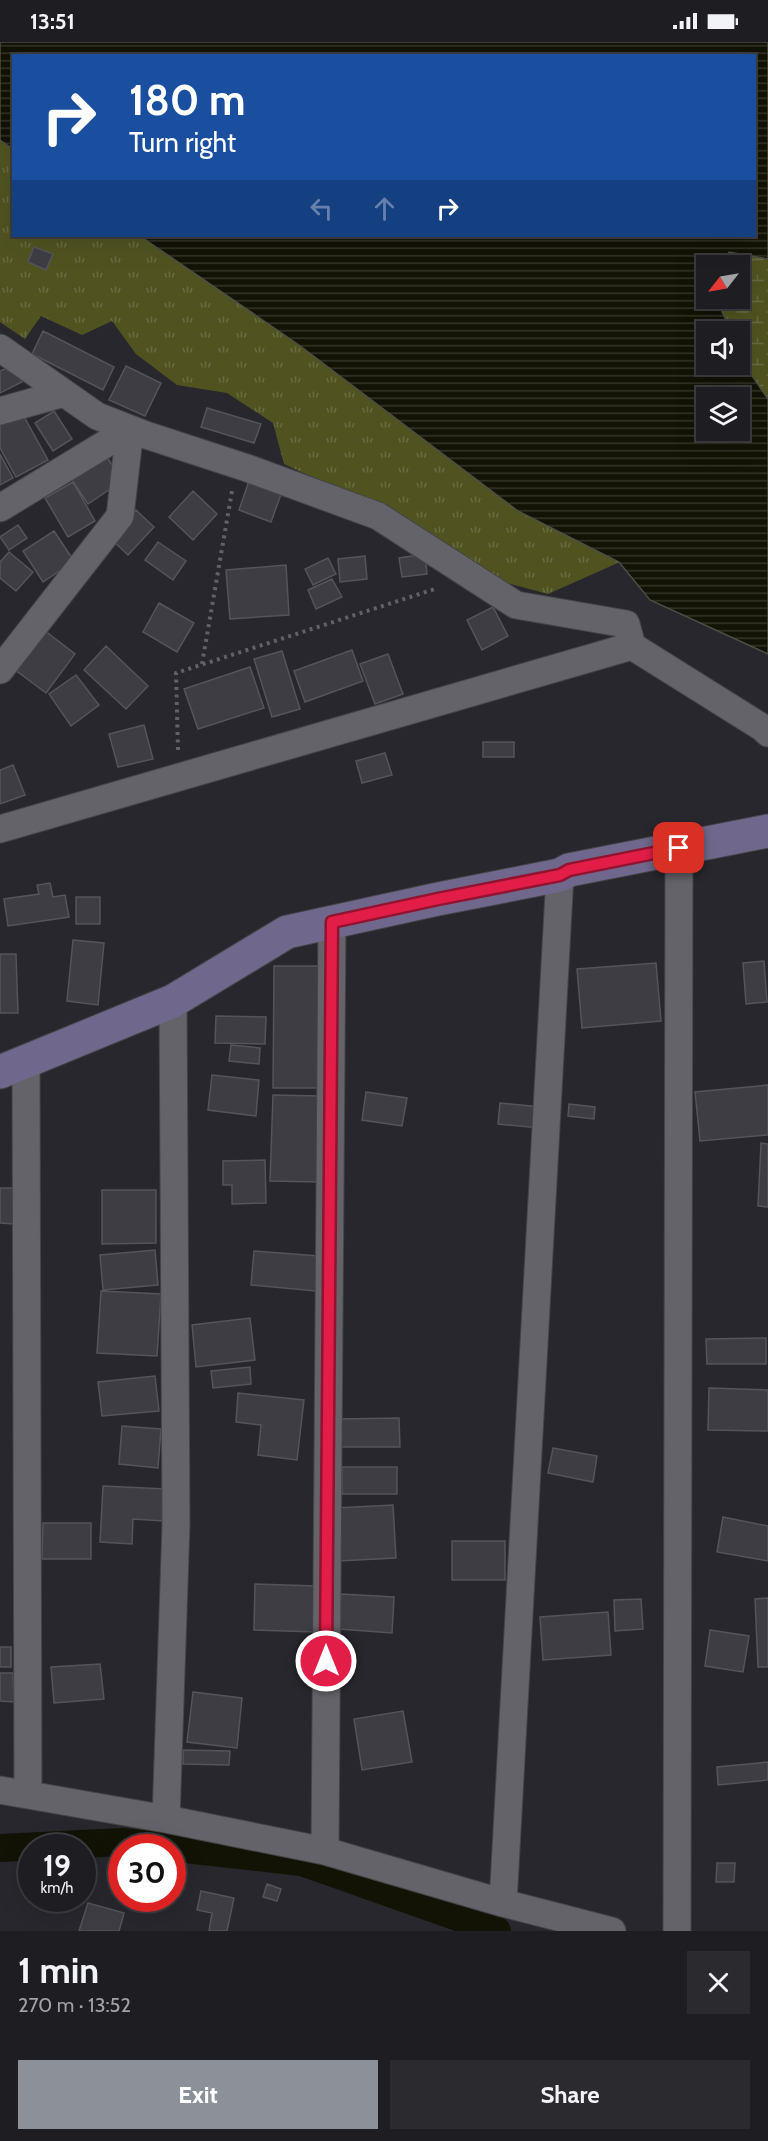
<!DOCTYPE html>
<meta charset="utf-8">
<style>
:root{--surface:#1e1d22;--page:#2b2a2f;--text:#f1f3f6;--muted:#a1a2a5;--line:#3c3b40;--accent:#8c9099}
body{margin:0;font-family:Cabin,sans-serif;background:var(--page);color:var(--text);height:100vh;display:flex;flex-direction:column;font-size:22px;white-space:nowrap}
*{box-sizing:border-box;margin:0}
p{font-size:20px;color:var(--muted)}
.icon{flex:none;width:33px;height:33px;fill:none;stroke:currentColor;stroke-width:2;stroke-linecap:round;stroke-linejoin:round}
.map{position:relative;height:1889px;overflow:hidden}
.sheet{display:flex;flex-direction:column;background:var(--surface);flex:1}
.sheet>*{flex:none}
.guide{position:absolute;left:12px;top:12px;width:744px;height:183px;border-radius:0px;box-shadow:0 6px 24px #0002,0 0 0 2px var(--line);background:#1a4fa0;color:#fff;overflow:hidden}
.needle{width:39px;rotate:239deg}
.buttons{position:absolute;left:696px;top:213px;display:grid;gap:12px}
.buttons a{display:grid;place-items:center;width:54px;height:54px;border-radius:0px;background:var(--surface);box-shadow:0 6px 24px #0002,0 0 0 2px var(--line);font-size:30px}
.speed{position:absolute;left:18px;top:1792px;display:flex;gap:12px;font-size:30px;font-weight:700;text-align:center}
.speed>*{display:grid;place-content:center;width:78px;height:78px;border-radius:50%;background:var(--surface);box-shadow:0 6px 24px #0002,0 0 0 2px var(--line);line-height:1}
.speed small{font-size:15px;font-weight:400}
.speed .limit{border:9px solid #d22;background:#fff;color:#111}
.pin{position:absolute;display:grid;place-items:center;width:51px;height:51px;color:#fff;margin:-26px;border-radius:12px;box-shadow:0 3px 9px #0006}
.me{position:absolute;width:66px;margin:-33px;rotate:0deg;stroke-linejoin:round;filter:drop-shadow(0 0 4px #0008)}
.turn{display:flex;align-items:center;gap:21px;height:126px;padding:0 18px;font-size:27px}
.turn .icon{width:78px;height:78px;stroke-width:2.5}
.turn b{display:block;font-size:42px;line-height:51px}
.lanes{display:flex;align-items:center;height:57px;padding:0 18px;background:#0003;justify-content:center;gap:30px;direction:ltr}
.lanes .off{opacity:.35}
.round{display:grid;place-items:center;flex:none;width:63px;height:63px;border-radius:0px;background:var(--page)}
.overview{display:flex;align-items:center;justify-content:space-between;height:102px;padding:0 18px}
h1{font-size:36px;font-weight:700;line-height:45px}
.primary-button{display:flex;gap:12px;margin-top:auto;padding:12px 18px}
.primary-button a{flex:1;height:69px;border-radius:0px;background:var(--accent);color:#fff;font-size:24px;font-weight:700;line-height:69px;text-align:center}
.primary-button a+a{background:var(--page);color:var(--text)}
.status{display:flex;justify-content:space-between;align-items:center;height:42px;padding:0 30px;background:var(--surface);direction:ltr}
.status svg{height:16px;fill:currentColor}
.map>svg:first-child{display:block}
.grass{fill:url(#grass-tufts)}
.wetland{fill:url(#wetland-marsh)}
.water{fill:url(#water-rules);stroke:#4d4e45;stroke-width:1.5;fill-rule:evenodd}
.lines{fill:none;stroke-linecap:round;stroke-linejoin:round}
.canal{stroke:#121305;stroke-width:28}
.building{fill:#3e3d43;stroke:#54545a;stroke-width:1.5}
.street-casing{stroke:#454448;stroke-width:29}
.secondary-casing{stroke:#454448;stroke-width:35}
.path{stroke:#626166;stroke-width:4;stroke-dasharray:3 4.5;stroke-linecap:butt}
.street{stroke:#646369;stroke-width:27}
.secondary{stroke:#70688c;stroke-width:33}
.route-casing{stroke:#92132f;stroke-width:15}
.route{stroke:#e11d48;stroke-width:10}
</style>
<div class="status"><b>13:51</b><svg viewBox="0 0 49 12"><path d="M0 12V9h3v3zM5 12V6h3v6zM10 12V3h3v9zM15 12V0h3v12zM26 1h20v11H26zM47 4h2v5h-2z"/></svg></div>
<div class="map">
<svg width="768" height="1889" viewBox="0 0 768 1889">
<defs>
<pattern id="grass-tufts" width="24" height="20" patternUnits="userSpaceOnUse" patternTransform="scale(1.5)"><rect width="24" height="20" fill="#505320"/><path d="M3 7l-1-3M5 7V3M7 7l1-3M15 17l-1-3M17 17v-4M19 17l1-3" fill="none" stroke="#686b40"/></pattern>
<pattern id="wetland-marsh" width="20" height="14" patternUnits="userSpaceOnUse" patternTransform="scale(1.5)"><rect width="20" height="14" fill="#505320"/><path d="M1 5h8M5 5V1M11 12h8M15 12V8" fill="none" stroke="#686b40"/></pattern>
<pattern id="water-rules" width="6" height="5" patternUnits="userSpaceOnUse" patternTransform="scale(1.5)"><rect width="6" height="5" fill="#121305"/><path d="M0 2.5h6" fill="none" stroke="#343529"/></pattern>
</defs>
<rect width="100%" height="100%" fill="#28272d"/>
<path class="grass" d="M0,98L13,107L14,194H140L299,303L518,469L620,520L548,552L496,538L414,482L284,422L273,381L227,351L177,343L136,312L112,279L82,293L41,274L25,297L0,280Z"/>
<path class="wetland" d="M728,210L768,217V357C751,333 740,320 740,290L731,289L717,259V257L740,256V224L725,223Z"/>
<path class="water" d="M0,0H768V217L729,210L725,223L706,224V256L717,257V259L731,289L706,290V322H740V308L750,331L768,357V612L650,558L619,520L518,469L299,303L140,194H754V14H14L13,107L0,98ZM706,356H740V388H706Z"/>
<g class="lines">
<path class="canal" d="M0,1806L122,1800L302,1820L497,1889"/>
</g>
<path class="building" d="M34,205L53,212L46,228L28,220Z
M43,289L114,325L103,348L32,312Z
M14,323L22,340L0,351V329Z
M126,324L161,341L145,374L109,358Z
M207,366L261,382L254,401L201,385Z
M54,369L72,397L53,409L35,381Z
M22,371L48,418L16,435L0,406V383Z
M0,412L13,436L0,443Z
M105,412L122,439L88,462L70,435Z
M250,436L283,447L271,480L239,468Z
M73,440L95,479L68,495L45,456Z
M193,449L217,472L193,498L169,475Z
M136,468L154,485L128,513L110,496Z
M18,483L27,496L9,508L0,495Z
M54,489L74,519L43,540L23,509Z
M158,500L186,519L173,538L145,518Z
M9,510L33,530L16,549L0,536V520Z
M425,512L427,532L402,535L399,516Z
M365,514L367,537L340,540L338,517Z
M328,516L336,532L313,543L305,527Z
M286,523L289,573L230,577L226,528Z
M332,537L342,555L316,567L308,548Z
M159,561L194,581L177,610L143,590Z
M493,565L508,594L482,608L467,578Z
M40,585L75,612L46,651L10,624Z
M106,604L148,644L126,667L84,628Z
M352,608L363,639L305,660L294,629Z
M282,609L300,667L272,675L254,617Z
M388,612L403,652L375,662L360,622Z
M250,625L264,666L198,687L184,647Z
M76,633L99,663L71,684L49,652Z
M144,683L153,717L118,725L109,692Z
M483,700H514V715H483Z
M385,711L392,733L362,741L356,719Z
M13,723L25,753L0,762V728Z
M50,841L53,855L65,853L69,875L8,884L4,857L39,852L37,843Z
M76,855H100V882H76Z
M73,898L104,901L98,963L67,959Z
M0,912H16L18,971H0Z
M764,919L767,960L746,962L743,921Z
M656,921L661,979L582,986L577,927Z
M274,924H323V1046H273Z
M216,974L266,975L265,1002L215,1001Z
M231,1003L260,1006L259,1022L229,1019Z
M212,1033L259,1038L256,1074L208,1068Z
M768,1043V1093L700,1099L695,1050Z
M366,1050L407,1056L402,1084L362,1078Z
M273,1053L320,1054L318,1140L270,1139Z
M500,1061L541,1065L540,1086L498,1082Z
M569,1062L595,1065L594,1077L568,1074Z
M761,1101L768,1102V1165L758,1164Z
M265,1118L266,1161L232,1162V1143H223V1119Z
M0,1146H16L14,1182L0,1181Z
M102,1148H156V1201L102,1202Z
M155,1208L158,1243L103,1248L100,1213Z
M254,1209L319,1214L316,1249L251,1243Z
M101,1249L161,1252L157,1314L97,1311Z
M250,1276L255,1318L196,1325L192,1283Z
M766,1296V1322H707L706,1297Z
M250,1325L251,1342L213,1346L211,1329Z
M155,1334L159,1369L102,1374L98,1340Z
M709,1346L768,1348V1389L708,1388Z
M238,1351L304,1358L297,1418L258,1413L261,1383L236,1380Z
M399,1376L400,1405H337V1377Z
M122,1384L161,1387L158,1426L119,1422Z
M553,1406L597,1414L593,1440L548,1431Z
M342,1425H397V1452H342Z
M103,1444L166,1447L164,1479L133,1477L132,1502L100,1500Z
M393,1463L396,1516L338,1519L335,1466Z
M723,1475L768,1484V1519L717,1510Z
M43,1481H91V1517H42Z
M452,1499H505V1538H452Z
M255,1542L316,1544L315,1590L254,1588Z
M341,1552L394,1555L392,1591L339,1587Z
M768,1556V1625H758L755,1557Z
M641,1557L643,1587L615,1589L614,1558Z
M608,1570L611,1613L543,1618L540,1575Z
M710,1588L749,1594L743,1630L705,1624Z
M0,1605H11V1625H0Z
M100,1622L104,1657L54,1661L51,1625Z
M0,1631H13L14,1660L0,1659Z
M193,1650L242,1656L237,1706L187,1700Z
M403,1669L412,1720L362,1728L354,1677Z
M183,1708L230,1709L229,1723L183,1722Z
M768,1720V1738L718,1743L717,1725Z
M717,1821H735L734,1840H716Z
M267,1842L281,1847L277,1859L263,1855Z
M201,1849L234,1856L227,1889H209L212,1871L197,1868Z
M88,1861L124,1871L119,1889H79Z"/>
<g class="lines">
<defs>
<path id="street" d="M0,306L97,374L146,393L247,426L378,474L516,563L626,582L632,604L763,686L768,691
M0,369L64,351
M0,466L130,387
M0,628L120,474L130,387
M0,787L632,604
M26,1020L28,1752
M0,1748L166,1777L325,1809L503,1861L612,1889
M166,1777L176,1483L173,959
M325,1809L332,880
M503,1861L560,833
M677,1889L679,806"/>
<path id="secondary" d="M0,1030L173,959L287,890L438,857L560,833L569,828L768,789"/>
</defs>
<use href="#street" class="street-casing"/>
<use href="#secondary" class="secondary-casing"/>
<path class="path" d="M202,622L232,449
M178,708L176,631L438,546"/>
<use href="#street" class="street"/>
<use href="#secondary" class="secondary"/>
</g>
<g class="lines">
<defs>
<path id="route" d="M326,1619L332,880L438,857L560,833L569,828L679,806"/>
</defs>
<use href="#route" class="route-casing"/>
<use href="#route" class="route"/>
</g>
</svg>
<div class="buttons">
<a><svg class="needle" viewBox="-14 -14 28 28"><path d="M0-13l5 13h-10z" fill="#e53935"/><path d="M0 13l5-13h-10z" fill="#a1a2a5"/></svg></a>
<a><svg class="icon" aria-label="sound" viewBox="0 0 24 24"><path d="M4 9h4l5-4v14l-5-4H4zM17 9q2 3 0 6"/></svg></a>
<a><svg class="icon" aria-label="layers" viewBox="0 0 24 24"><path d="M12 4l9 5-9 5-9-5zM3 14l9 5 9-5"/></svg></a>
</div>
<div class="speed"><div>19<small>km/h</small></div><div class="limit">30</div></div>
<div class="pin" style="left:679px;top:806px;background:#d93025"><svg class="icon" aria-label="arrive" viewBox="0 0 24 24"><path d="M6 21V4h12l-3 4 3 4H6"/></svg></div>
<svg class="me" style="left:326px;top:1619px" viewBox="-20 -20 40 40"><circle r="17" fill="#e11d48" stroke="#fff" stroke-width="3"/><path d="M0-11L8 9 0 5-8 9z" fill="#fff"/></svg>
<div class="guide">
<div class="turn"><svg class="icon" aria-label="right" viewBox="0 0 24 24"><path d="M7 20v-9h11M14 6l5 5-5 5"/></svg><div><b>180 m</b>Turn right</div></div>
<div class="lanes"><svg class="icon off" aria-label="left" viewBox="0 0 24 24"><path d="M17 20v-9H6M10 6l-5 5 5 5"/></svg><svg class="icon off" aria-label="ahead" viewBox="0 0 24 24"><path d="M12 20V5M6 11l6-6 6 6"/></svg><svg class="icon" aria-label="right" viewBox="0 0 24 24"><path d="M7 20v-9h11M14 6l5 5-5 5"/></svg></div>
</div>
</div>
<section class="sheet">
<div class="overview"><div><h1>1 min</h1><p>270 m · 13:52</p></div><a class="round"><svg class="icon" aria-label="close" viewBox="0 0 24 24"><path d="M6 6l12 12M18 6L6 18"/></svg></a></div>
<div class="primary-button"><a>Exit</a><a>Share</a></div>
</section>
